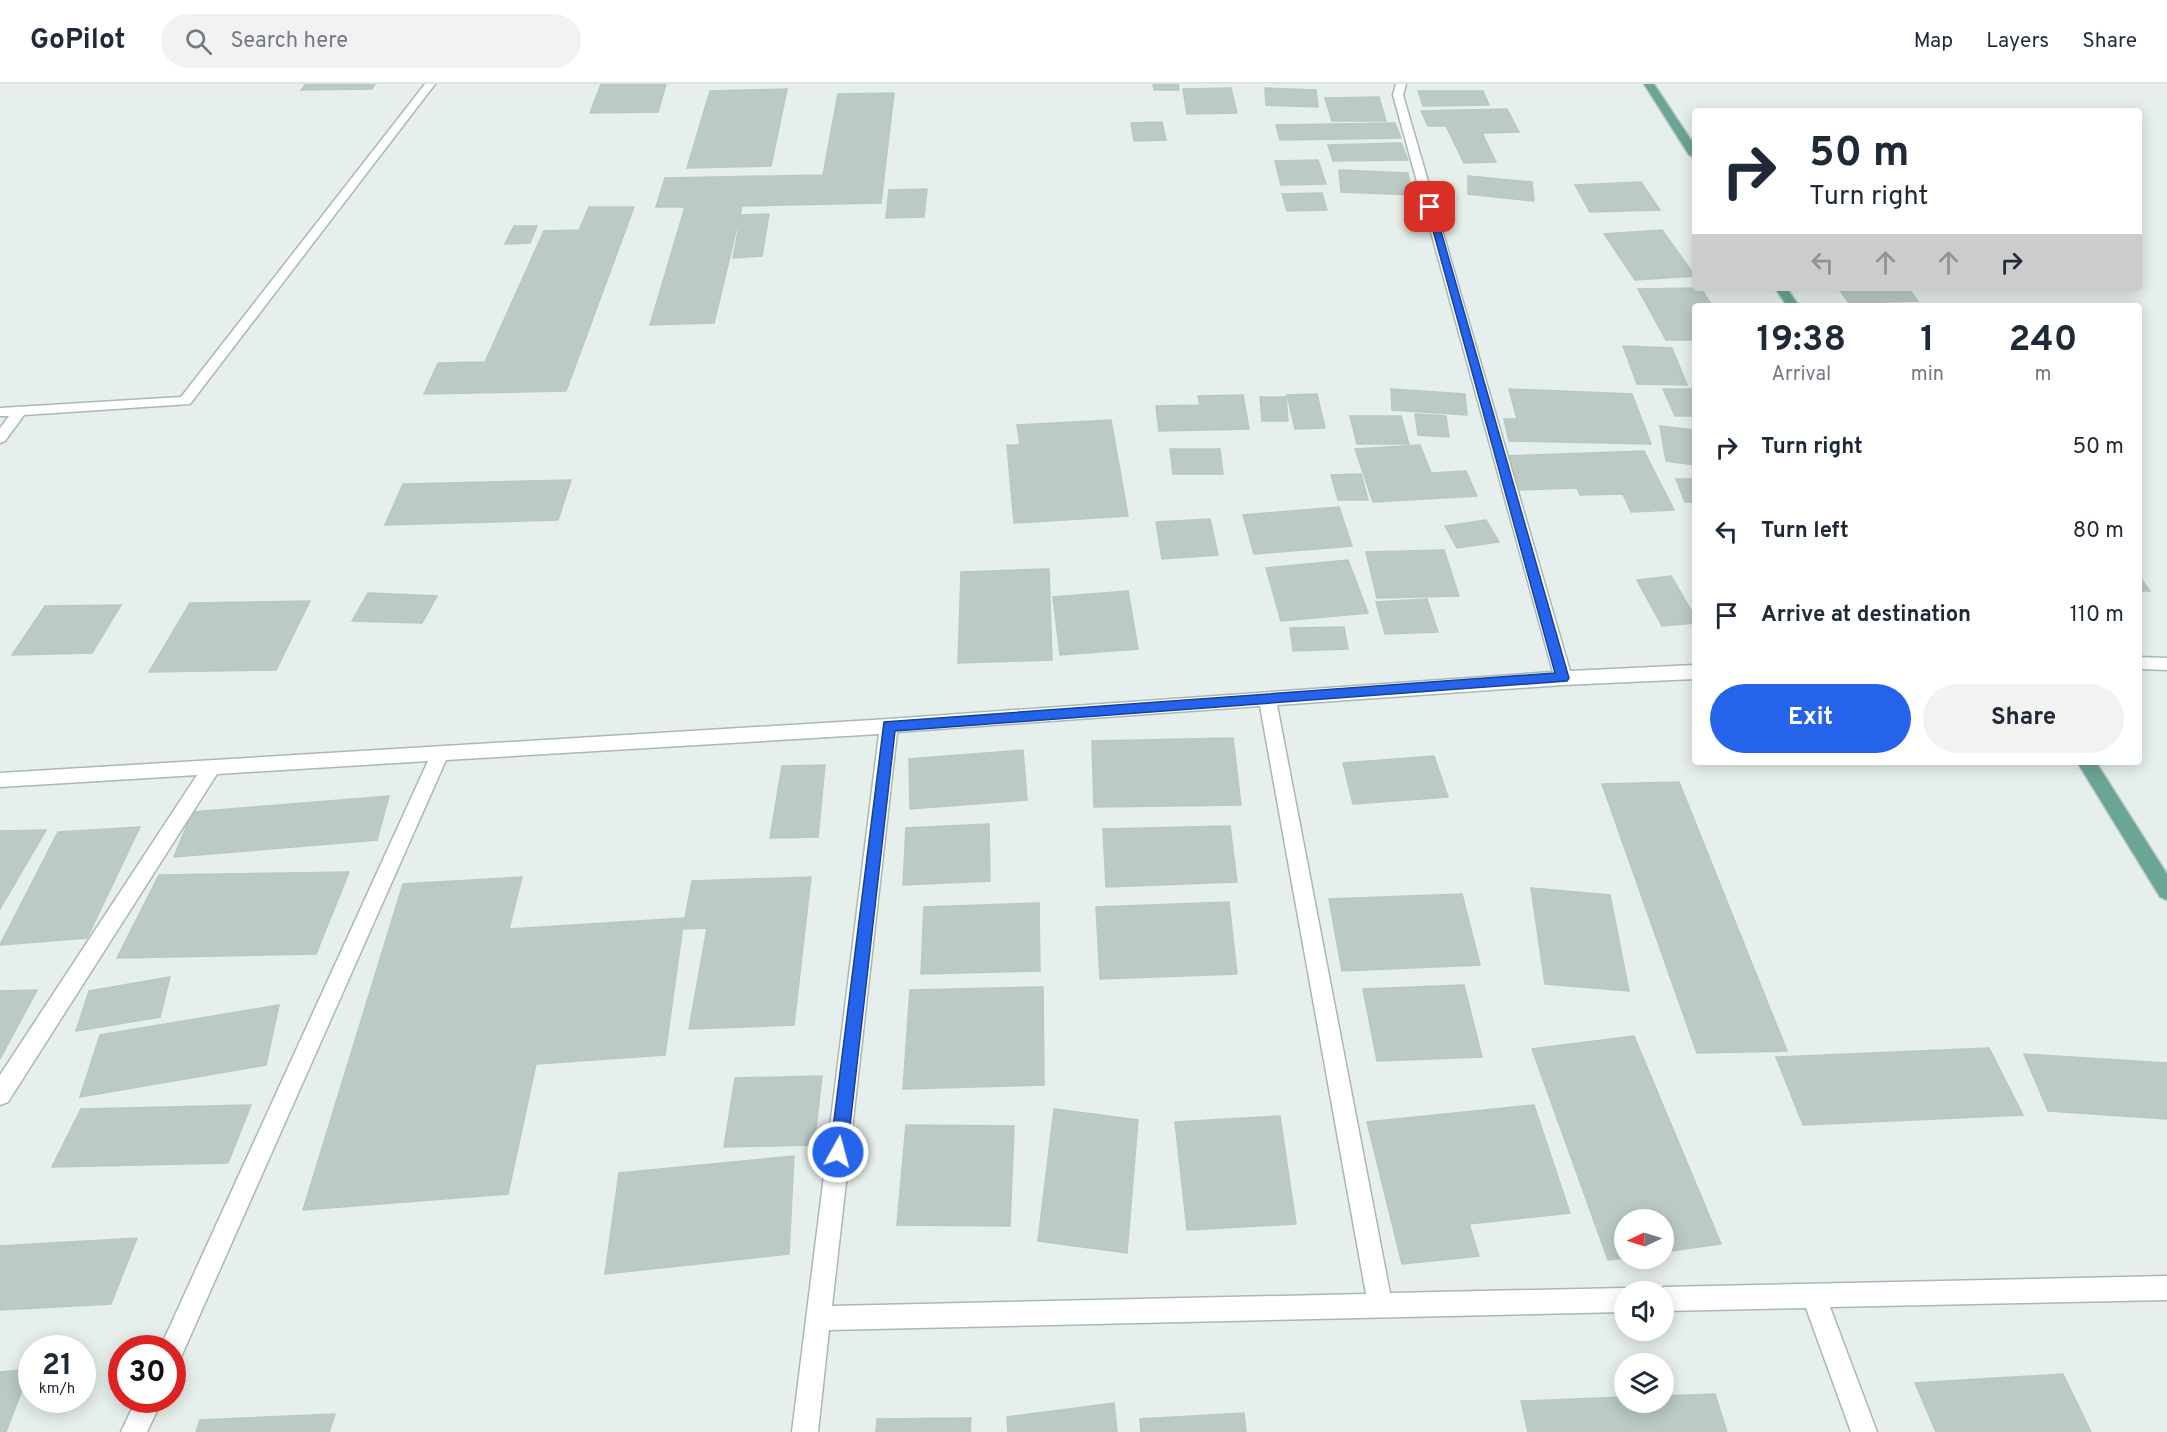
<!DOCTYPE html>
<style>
:root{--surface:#fff;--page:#f2f2f3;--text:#1f2937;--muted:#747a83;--line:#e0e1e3;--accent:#2563eb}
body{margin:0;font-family:Overpass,sans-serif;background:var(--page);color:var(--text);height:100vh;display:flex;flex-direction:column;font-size:22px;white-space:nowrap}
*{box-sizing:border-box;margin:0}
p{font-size:20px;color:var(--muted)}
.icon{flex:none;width:33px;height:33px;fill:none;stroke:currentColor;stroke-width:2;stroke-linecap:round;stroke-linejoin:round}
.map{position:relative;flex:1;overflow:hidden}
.panel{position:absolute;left:1692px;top:219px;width:450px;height:462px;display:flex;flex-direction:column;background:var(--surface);border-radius:6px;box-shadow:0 3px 15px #0003}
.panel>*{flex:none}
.top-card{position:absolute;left:1692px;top:24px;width:450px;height:183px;border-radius:6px;box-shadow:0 3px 15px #0003;background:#fff;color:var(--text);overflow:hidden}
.needle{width:39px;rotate:266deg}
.tools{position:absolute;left:1614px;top:1125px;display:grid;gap:12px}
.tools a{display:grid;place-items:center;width:60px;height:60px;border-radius:50%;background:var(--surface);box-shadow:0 3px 15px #0003;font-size:30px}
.speed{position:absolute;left:18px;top:1251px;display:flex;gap:12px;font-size:30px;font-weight:700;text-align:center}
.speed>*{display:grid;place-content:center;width:78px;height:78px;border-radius:50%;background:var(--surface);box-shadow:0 3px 15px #0003;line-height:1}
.speed small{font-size:15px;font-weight:400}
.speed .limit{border:9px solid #d22;background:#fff;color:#111}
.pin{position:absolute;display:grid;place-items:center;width:51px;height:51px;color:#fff;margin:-26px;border-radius:12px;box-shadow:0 3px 9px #0006}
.me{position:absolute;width:66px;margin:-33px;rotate:7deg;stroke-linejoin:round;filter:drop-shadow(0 0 4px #0008)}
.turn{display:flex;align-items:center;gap:21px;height:126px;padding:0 18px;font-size:27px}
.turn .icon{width:78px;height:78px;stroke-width:2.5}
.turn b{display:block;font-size:42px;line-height:51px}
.lanes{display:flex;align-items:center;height:57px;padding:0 18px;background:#0003;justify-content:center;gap:30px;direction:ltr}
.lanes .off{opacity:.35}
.eta{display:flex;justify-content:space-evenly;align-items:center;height:102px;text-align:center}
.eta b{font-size:36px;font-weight:700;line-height:42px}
.primary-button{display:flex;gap:12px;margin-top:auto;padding:12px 18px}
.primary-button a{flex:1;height:69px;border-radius:36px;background:var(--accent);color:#fff;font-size:24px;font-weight:700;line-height:69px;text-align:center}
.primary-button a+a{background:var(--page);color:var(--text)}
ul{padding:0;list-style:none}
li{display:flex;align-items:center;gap:18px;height:84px;padding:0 18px}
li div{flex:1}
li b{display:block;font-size:22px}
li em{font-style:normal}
header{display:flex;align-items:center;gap:36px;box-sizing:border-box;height:84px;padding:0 30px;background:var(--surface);border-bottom:2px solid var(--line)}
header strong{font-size:28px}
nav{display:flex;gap:33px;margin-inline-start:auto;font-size:21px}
.search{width:420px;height:54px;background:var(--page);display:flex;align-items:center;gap:15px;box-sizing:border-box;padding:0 21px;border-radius:33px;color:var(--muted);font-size:22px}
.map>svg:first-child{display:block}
.building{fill:#bbcac4;stroke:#b8c9c2;stroke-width:1.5}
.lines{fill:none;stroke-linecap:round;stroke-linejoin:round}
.minor-casing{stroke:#a8b8b2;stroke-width:3}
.major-casing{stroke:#c2cac8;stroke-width:3}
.minor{fill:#fff;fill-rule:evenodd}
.major{fill:#6aa596;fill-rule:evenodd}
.route{fill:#2563eb;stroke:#184099;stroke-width:1.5}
</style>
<header>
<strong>GoPilot</strong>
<div class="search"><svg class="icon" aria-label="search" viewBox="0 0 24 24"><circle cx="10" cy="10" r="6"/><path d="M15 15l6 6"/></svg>Search here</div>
<nav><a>Map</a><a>Layers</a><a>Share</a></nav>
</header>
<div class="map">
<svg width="2167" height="1348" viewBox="0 0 2167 1348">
<rect width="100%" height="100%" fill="#e6efeb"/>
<path class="building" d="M306,0H375L372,5L301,6Z
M601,0H666L658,28L590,29Z
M1153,0H1178L1179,6H1154Z
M1231,4L1237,29L1187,30L1183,5Z
M1265,4L1316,6L1318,23L1266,21Z
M787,5L771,82L687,84L710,7Z
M1418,7H1483L1489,21L1423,22Z
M894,9L881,119L742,122L714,239L650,241L685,123H656L665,94L823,91L838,10Z
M1379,13L1386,37H1332L1325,14Z
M1507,25L1519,48L1482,49L1496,78L1464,79L1446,42H1428L1421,27Z
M1162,38L1166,56L1134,57L1131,39Z
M1395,39L1401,54L1280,56L1276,41Z
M1401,59L1408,76L1333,77L1328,61Z
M1318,76L1326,100L1281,101L1275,77Z
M1339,86L1408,89L1412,111L1341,108Z
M1468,92L1532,98L1534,117L1468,110Z
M1641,98L1660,126L1590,128L1575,101Z
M927,105L924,133L886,134L889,106Z
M1322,109L1327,126L1287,127L1282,110Z
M589,123H634L566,307L424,310L438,279L485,278L544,147L579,146Z
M769,130L762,172L733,174L741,131Z
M514,142H537L530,159L505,160Z
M1662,146L1695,192L1635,196L1604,150Z
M1701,204L1712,222H1695V256H1666L1638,205Z
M1838,204H1908L1918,217L1849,219Z
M1623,262L1672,264L1687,301L1637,300Z
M1391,305L1465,310L1467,331L1392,326Z
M1509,305L1632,310L1651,360L1509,357L1504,335H1517Z
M1663,305H1694L1695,332H1675Z
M1317,310L1325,344L1295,345L1287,311Z
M1243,311L1249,345L1159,347L1156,322L1200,321L1198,312Z
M1260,313H1286L1288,337H1262Z
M1415,330L1446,332L1449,353L1418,351Z
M1350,332H1401L1409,360H1357Z
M1111,336L1128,432L1014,439L1007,361H1020L1017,341Z
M1660,342L1695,346V381L1666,377Z
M1420,361L1431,389L1466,387L1477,412L1373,418L1355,365Z
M1170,365H1220L1223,390H1173Z
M1644,367L1674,426L1631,428L1623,410L1580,411L1577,404L1515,406L1502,372Z
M1361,390L1368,416H1338L1331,391Z
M1676,395H1695V418H1685Z
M571,396L558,436L385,441L403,400Z
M1339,423L1352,462L1254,470L1243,431Z
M1210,435L1218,471L1162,475L1156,438Z
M1486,436L1499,458L1457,464L1445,442Z
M1444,466L1459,512L1377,514L1366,468Z
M1348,476L1368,529L1281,537L1266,484Z
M1049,485L1052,576L958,579L961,488Z
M1671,492L1695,533V539L1662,542L1637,496Z
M2139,492L2150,507H2139Z
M1128,507L1138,565L1060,571L1053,513Z
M368,509L437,512L422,539L352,537Z
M1427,515L1438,548L1385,550L1376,518Z
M310,517L276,586L149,588L190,519Z
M121,521L92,569L12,571L45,522Z
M1344,543L1348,565L1293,567L1290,544Z
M1233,654L1241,721L1094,723L1092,657Z
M1023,666L1027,716L910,725L909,675Z
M1434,672L1448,713L1353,720L1343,679Z
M825,681L818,753L770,754L782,682Z
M1679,698L1787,967L1697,969L1602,700Z
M389,712L377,756L174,773L192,728Z
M989,740L990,797L903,801L906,744Z
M1230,742L1237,798L1106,803L1103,745Z
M140,743L87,854L0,861L58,748Z
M46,746L0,825V747Z
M349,788L316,870L117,874L159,791Z
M522,793L509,845L684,834L665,971L536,980L508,1110L303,1126L403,800Z
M811,793L794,941L689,945L707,844L683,845L692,797Z
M1531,804L1610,811L1629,907L1545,900Z
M1462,810L1480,881L1342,887L1329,815Z
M1229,818L1237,890L1100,895L1096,823Z
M1039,819L1040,887L921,890L924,823Z
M170,893L160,933L76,947L89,907Z
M1464,901L1482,973L1377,977L1363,905Z
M1043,903L1044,1001L903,1005L910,906Z
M37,906L0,975V907Z
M279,921L266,981L80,1013L100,951Z
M1634,952L1721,1160L1664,1168V1136H1624V1174L1608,1176L1532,965Z
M1989,964L2023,1031L1803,1041L1776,973Z
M2024,970L2167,979V1035L2048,1027Z
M822,992L814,1061L724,1063L735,994Z
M251,1021L228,1079L52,1083L81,1025Z
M1534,1021L1570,1129L1469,1140L1479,1172L1402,1180L1367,1038Z
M1054,1025L1138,1036L1127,1169L1038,1157Z
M1280,1032L1296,1140L1187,1146L1175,1038Z
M906,1041L1014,1042L1010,1142L897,1141Z
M794,1072L789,1170L605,1190L619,1089Z
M137,1154L111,1220L0,1226V1162Z
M30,1285L6,1348H0V1288Z
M2063,1290L2091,1348H1936L1915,1299Z
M1715,1310L1727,1348H1528L1521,1317L1624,1313V1318H1664V1312Z
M1114,1319L1117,1348H1008L1007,1333Z
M1244,1329L1246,1348H1141L1140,1335Z
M335,1330L329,1348H196L200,1336Z
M971,1334L970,1348H876L877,1335Z"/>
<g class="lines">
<defs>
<path id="minor" d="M425,0H435L190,320L24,331L5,357L0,359V344L9,332H0V324L181,313Z
M1396,0H1406L1403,11L1570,587L1695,581V595L1563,601L1277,621L1390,1209L1624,1204L1633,1208H1624V1228L829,1246L818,1348H792L879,650L446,676L181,1273L172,1276V1264H160L428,677L217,690L8,1018L0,1021V991L197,691L0,703V689L889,635L1553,588L1393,11ZM1260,622L1366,1210L832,1222L897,648Z
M2139,573L2167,574V586L2139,585Z
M2167,1192V1216L1830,1223L1877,1348H1851L1806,1224L1664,1227V1208H1655L1664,1203Z
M136,1316H162L147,1348H121Z"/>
<path id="major" d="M1644,0H1654L1695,62V74L1689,71Z
M1775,204H1787L1799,222H1787Z
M2077,678H2096L2167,790V816L2160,813Z"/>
</defs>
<use href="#minor" class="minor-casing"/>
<use href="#major" class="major-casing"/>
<use href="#minor" class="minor"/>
<use href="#major" class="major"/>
</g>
<path class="route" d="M1426,121L1434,123L1569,594L1567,597L895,647L847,1068L845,1074L838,1077L832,1074L830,1068L884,638L1555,589Z"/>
</svg>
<div class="tools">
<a><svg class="needle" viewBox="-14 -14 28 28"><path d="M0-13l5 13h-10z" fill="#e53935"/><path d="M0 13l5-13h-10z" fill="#747a83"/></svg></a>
<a><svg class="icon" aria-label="sound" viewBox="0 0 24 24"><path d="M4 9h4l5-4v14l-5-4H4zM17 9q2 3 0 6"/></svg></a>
<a><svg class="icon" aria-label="layers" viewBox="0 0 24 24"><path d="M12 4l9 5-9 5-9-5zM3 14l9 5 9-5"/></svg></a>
</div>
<div class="speed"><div>21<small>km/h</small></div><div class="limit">30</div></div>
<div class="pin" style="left:1430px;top:123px;background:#d93025"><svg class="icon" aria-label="arrive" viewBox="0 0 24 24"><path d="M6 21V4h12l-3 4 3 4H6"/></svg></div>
<svg class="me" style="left:838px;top:1068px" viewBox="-20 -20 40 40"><circle r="17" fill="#2563eb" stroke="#fff" stroke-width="3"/><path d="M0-11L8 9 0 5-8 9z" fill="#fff"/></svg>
<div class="top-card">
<div class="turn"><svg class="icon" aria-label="right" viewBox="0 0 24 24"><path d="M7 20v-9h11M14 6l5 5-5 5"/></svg><div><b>50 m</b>Turn right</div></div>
<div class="lanes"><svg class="icon off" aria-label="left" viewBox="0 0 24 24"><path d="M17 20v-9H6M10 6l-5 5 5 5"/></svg><svg class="icon off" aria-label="ahead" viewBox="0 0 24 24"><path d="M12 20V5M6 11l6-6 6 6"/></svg><svg class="icon off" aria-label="ahead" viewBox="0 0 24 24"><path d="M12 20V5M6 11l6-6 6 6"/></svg><svg class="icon" aria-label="right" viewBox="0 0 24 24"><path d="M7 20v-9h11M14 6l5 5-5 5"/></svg></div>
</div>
<section class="panel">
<div class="eta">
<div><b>19:38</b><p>Arrival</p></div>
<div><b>1</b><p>min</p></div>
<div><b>240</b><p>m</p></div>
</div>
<ul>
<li><svg class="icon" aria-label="right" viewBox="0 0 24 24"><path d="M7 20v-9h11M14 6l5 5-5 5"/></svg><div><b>Turn right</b></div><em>50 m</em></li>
<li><svg class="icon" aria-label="left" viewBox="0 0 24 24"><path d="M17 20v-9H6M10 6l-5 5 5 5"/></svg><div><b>Turn left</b></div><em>80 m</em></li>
<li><svg class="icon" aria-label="arrive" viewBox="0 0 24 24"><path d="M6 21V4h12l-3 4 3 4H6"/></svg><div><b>Arrive at destination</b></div><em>110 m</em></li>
</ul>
<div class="primary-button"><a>Exit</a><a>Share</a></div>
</section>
</div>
